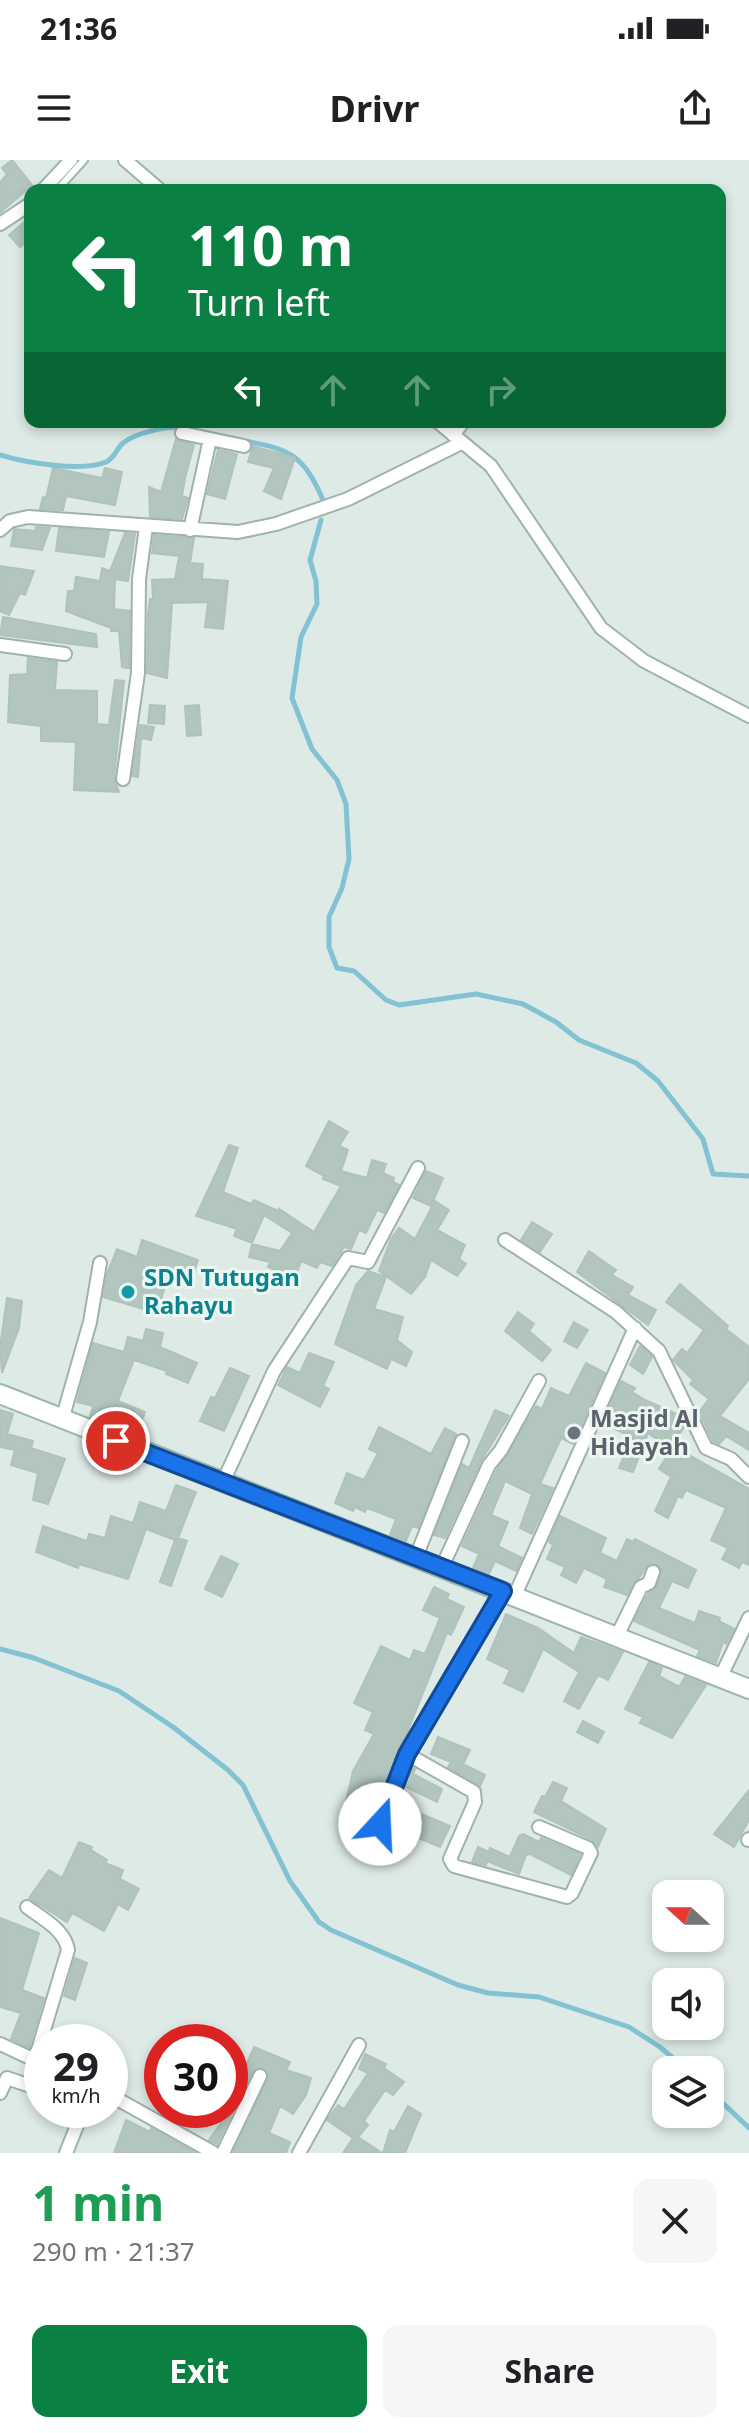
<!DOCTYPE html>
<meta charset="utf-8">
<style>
:root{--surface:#fff;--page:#f6f6f6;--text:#202124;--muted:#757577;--accent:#0b8043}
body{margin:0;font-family:"Noto Sans",sans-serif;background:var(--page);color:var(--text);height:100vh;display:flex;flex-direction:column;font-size:30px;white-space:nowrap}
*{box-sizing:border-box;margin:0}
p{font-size:26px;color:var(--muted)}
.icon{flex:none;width:44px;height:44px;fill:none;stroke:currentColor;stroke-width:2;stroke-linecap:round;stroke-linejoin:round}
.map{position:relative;height:1993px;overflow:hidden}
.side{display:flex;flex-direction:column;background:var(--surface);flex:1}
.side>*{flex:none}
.hud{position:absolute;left:24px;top:24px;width:702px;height:244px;border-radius:16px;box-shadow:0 4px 12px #0003;background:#0b8043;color:#fff;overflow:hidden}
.needle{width:52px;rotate:291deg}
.tools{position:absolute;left:652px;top:1720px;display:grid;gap:16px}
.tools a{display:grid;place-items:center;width:72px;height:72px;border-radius:16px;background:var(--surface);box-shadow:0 4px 12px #0003;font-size:40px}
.speed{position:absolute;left:24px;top:1864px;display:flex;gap:16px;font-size:40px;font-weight:700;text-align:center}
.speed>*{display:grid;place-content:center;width:104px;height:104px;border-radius:50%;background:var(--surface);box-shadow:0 4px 12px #0003;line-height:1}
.speed small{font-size:20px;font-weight:400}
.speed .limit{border:12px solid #d22;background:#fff;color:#111}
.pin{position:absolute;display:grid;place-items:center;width:68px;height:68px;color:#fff;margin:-34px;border:4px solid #fff;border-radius:50%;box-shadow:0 2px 8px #0007}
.me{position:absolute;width:88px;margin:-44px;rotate:20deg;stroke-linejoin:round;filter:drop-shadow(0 0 6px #0008)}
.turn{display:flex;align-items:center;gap:28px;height:168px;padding:0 32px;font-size:36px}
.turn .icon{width:104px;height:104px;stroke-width:2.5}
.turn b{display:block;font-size:56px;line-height:68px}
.lanes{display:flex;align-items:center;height:76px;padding:0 32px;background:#0003;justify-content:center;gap:40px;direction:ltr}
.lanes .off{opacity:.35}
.round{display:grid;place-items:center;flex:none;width:84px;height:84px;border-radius:16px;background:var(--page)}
.overview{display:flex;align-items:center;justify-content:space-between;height:136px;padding:0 32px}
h1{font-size:48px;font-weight:700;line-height:60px;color:#1e9e55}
.action{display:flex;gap:16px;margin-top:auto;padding:16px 32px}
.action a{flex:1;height:92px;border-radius:16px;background:var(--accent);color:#fff;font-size:32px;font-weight:700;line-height:92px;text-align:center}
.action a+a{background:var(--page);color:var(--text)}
.status{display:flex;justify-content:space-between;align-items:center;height:56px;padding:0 40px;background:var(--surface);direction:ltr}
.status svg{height:22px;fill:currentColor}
header{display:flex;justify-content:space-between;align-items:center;height:104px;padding:0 32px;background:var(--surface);font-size:36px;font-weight:700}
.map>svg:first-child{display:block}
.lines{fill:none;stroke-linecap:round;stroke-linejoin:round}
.stream{stroke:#82c2d2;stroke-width:5}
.building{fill:#b2c5be;stroke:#afc3bc;stroke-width:2}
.lane-casing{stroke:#a0b2ac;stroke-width:10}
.street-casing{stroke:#a0b2ac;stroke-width:16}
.secondary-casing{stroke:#9cb6ae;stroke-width:22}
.lane{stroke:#fff;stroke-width:6}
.street{stroke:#fff;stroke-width:12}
.secondary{stroke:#fff;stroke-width:18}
.route-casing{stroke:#114b97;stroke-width:20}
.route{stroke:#1a73e8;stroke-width:14}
.culture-dot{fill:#0f9aa8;stroke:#edf7f2;stroke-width:3}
.worship-dot{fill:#6b7280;stroke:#edf7f2;stroke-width:3}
.labels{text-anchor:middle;stroke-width:6;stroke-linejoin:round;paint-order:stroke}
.culture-label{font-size:24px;font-weight:bold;fill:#0d838f;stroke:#edf7f2;text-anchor:start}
.worship-label{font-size:24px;font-weight:bold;fill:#5b616d;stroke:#edf7f2;text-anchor:start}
</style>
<div class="status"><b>21:36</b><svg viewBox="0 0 49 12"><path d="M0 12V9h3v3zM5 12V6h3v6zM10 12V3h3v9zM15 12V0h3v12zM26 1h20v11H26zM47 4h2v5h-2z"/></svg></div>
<header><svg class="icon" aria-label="menu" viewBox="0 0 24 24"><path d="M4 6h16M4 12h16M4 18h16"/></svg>Drivr<svg class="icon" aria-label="share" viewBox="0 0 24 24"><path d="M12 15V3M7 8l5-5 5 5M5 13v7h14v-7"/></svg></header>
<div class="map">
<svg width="749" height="1993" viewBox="0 0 749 1993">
<rect width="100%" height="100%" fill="#ddeae5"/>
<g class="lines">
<path class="stream" d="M244,281C291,289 304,296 323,340
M0,295C26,303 82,312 106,302C115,298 116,289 123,283C135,273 169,265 183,268
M321,360L310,400L316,421L317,444L301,477L292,538L312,589L337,620L346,644L349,699L342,728L329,757V787L337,808L354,811L386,840L399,845L476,834L523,844L556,862L579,880L636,903L658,921L703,979L713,1014L749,1016
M0,1489L34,1498L119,1531L173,1567L228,1610L243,1625L290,1721L319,1762L331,1770L458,1825L488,1833L539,1837L629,1867L660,1887L687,1910
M710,1931L749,1968"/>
</g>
<path class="building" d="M12,0L32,25L0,53V23L7,14L2,8Z
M30,57V78L20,87L9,75Z
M176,279L194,285L185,318L182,336L188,338L182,359L150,357L149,327L161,332Z
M253,286L295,298L281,339L264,331L274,308L248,302Z
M218,290L237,294L225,339L207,334Z
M53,308L102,318L105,308L122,312L115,345L66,336L63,350L40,349L43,337L46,338Z
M36,367L50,368L42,390L11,386L14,369L35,371Z
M59,368L109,372L104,397L56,391Z
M125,373L135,374L128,421L115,419L114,449L130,451L129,508L122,507L119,471H111V468L66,451L68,431H74L76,417L100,421L102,408L110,411Z
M154,375L194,378L190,403L203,404L202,419L228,421L223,469L205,467L208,442L172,443L167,518L147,513L148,454L150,439H153L152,420L175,419L179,396L152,393Z
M0,406L34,411L25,435L20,433L9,455L0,451Z
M3,457L96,474L97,487L0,475Z
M28,498L57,502L55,530L97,531V564L109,565L115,520L124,521L114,618L119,632L74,630L76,582L41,581V566L8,562L10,515L27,514Z
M150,545L165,546L164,564L148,563Z
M199,545L201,575L187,576L185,546Z
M140,565L154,567L151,580L141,578L138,617L132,616Z
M329,961L348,972L339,986L348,990L341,1011L367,1018L372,1000L386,1004L383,1013L394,1018L393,1022L399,1025L384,1053L377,1050L366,1073L359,1070L351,1089L344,1087L332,1106L320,1102L317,1108L301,1101L295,1118L268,1107L270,1102L249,1097L252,1084L280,1091L292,1073L264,1055L252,1083L234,1076L237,1069L196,1056L229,985L238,988L223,1032L251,1044L254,1040L278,1051L279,1049L314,1072L341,1026L323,1019L324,1016L306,1006Z
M426,1011L443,1018L431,1046L413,1038Z
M435,1041L449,1050L437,1070L465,1085L459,1099L466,1104L457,1116L431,1100L425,1117L411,1134L379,1111L391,1079L399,1068L415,1079Z
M532,1062L552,1074L540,1092L521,1080Z
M142,1080L198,1100L190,1124L168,1116L157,1153L103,1137L107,1114L117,1089L137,1097Z
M589,1091L616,1110L612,1115L633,1127L628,1135L656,1150L648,1165L577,1112Z
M368,1111L386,1117L374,1149L403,1157L397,1180L412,1192L406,1206L391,1199L387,1209L335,1184L356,1125Z
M680,1124L728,1166L726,1169L749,1187V1219L720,1256L749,1273V1290L726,1276L719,1284L713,1281L699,1252L709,1239L690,1224L693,1220L673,1200L682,1189L687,1193L704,1170L666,1142Z
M7,1138L22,1141L19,1168L2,1213L0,1187Z
M518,1152L534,1164L529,1171L551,1190L542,1201L505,1171Z
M574,1162L588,1170L577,1188L564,1181Z
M146,1169L163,1173L160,1187L197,1203L188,1223L166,1214L167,1211L134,1200L118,1241L145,1252L136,1275L90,1257L93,1246L77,1242L93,1183L124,1192L128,1177L143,1181Z
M640,1186L652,1197L643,1214L630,1205Z
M309,1193L334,1202L323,1226L329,1229L320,1247L278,1225L287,1207L300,1213Z
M586,1203L605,1213L573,1284L561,1278L540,1324L553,1328L532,1374L520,1368L532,1334L505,1321L491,1355L508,1362L498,1386L522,1398L516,1411L495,1401L489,1414L473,1408L479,1394L462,1386L497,1310L536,1246L542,1249L551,1228L569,1236Z
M230,1208L249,1216L224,1271L200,1261L211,1237L215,1238Z
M621,1221L635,1228L632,1232L645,1240L681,1256L685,1266L669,1288L648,1273L633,1312L619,1308L632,1277L602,1263Z
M0,1250L13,1254L7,1274L33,1281L31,1288L65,1299L48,1344L33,1340L38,1313L11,1305L15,1290L0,1287Z
M495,1250L509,1256L481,1301L445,1378L434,1375L462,1304L469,1308Z
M379,1267L431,1294L445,1268L456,1274L418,1368L412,1366L406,1381L390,1375L396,1359L367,1348L365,1352L355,1347L353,1351L335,1343L347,1313L364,1320L378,1293L369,1289Z
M673,1286L749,1329V1405L742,1402L739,1408L722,1399L728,1388L711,1380L726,1348L686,1330L682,1338L678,1336L668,1358L655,1351L671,1317L659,1309Z
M176,1325L196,1332L178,1378L187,1381L171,1426L160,1422L175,1380L146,1369L128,1419L79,1404L78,1408L36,1392L43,1366L87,1381L89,1374L105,1378L111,1356L133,1363L140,1342L166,1351Z
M560,1356L606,1378L600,1393L617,1401L627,1379L633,1382L635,1379L696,1410L688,1428L672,1421L659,1448L695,1463L699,1451L720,1458L719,1461L734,1469L726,1484L723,1482L716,1503L697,1496L700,1490L634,1461L648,1434L657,1426L662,1411L657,1404L647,1406L627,1435L604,1427L607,1419L584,1408L576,1423L561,1415L565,1407L547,1399L553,1385L549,1382Z
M221,1396L238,1404L222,1437L205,1429Z
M434,1427L449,1434L447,1439L464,1447L451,1475L447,1473L374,1655L346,1642L353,1611L374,1574L365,1570L373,1552L354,1543L381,1486L410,1500L414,1490L425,1494L440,1458L423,1450Z
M506,1454L538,1468L574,1493L581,1477L623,1492L608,1520L598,1515L579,1549L564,1541L579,1512L543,1489L523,1532L504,1523L510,1510L487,1499Z
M649,1502L662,1508L659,1516L679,1527L685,1517L706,1525L672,1578L640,1563L643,1557L625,1549Z
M583,1561L604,1572L598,1583L577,1572Z
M438,1577L470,1590L463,1604L485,1615L480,1626L448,1607L451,1602L431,1594Z
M412,1607L415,1609L413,1614L442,1629L437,1642L404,1626Z
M553,1622L567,1628L561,1641L606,1669L598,1687L592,1680L534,1652L542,1636L545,1637Z
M749,1630V1660L734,1687L714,1674Z
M395,1650L420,1660L422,1654L450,1666L440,1687L391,1667Z
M523,1674L539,1682L541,1678L580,1694L571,1715L530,1694L526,1695L519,1714L487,1701L486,1705L472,1702L478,1687L489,1692L490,1688L510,1697L519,1676Z
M79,1682L92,1687L91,1690L107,1700L105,1703L123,1710L120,1719L139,1729L128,1750L118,1744L104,1771L72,1753L67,1762L29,1738L49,1710L62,1718Z
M0,1758L39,1773L22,1830L44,1838L29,1888L11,1879L21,1853L0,1847Z
M75,1798L87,1803L75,1840L64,1836Z
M254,1887L290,1902L286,1910L311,1918L306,1935L293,1954L280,1946L269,1973L290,1982L286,1993H233L268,1919V1912L260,1907L252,1912L217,1984L209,1980L230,1950V1912L234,1903L245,1908Z
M365,1894L386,1904L384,1908L404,1922L393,1935L385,1930L364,1961L368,1965L358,1977L382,1993H343L353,1978L327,1960L338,1945L344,1949L368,1913L359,1909Z
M408,1946L421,1954L405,1993H383L390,1970L394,1972Z
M126,1960L150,1972L151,1968L196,1993H114Z"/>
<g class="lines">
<defs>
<path id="lane" d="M57,30L84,0"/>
<path id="street" d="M125,0L160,30
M43,30L71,0
M0,64L30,44
M438,262L491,306L601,468L644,501L749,556
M182,273L244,286
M453,275L463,262
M0,370L10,361L28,357L238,372L276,364L348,339L461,283
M190,370L210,279
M0,485L65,494
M123,619L138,513L139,419L146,367
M505,1080L616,1152L659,1191L706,1288L731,1299L749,1317
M62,1260L90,1162L100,1103
M223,1322L274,1211L348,1098L368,1102L418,1008
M416,1397L462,1281
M442,1407L489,1305L501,1290L539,1221
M515,1435L635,1168
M617,1476L641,1427L649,1423L653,1412
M721,1516L749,1458
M407,1594L474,1632L475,1642L450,1699L454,1706L567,1737L572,1733L591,1693L588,1688L539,1667
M748,1680L749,1679
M398,1689L385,1677L380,1664L407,1594L503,1431
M27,1747C43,1759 65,1770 68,1790L35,1900
M0,1884L41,1903
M0,1933L7,1918L42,1930
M110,1935L214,1993
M66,1993L82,1953L77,1950
M223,1993L260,1916
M299,1993L359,1885"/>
<path id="secondary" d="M0,1234L749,1529"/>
</defs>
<use href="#lane" class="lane-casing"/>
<use href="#street" class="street-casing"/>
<use href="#secondary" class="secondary-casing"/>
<use href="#lane" class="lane"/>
<use href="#street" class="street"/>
<use href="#secondary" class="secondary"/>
</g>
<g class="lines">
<defs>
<path id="route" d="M116,1281L503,1431L407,1594L380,1664"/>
</defs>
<use href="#route" class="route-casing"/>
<use href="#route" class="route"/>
</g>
<circle class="culture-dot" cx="128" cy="1132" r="8"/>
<circle class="worship-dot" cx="574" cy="1273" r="8"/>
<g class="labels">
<g class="culture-label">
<text x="144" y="1126">SDN Tutugan<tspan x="144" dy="28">Rahayu</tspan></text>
</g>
<g class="worship-label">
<text x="590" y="1267">Masjid Al<tspan x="590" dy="28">Hidayah</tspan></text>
</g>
</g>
</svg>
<div class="tools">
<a><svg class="needle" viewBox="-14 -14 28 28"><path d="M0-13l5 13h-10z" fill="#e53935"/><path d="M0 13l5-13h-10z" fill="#757577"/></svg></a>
<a><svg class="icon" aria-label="sound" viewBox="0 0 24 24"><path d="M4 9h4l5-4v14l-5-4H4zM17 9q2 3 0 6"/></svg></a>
<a><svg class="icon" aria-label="layers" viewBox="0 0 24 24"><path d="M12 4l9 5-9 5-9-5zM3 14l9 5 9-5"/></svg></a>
</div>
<div class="speed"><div>29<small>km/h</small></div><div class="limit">30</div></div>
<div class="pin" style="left:116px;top:1281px;background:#d93025"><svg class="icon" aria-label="arrive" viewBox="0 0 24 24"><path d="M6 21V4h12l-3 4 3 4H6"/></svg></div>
<svg class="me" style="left:380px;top:1664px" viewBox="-20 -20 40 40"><circle r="19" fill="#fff"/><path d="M0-13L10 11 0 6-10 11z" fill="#1a73e8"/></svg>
<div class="hud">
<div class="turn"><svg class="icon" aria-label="left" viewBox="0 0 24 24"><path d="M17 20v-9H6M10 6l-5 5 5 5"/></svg><div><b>110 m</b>Turn left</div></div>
<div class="lanes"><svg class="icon" aria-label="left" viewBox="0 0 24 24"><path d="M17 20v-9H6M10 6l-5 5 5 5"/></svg><svg class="icon off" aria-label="ahead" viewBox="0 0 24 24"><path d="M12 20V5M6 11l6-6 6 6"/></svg><svg class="icon off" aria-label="ahead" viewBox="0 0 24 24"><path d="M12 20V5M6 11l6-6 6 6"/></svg><svg class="icon off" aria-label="right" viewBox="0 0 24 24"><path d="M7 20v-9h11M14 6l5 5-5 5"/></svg></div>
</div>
</div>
<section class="side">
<div class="overview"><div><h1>1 min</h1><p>290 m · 21:37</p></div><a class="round"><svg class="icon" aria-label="close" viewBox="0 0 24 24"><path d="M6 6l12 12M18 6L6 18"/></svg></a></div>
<div class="action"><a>Exit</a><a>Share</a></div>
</section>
